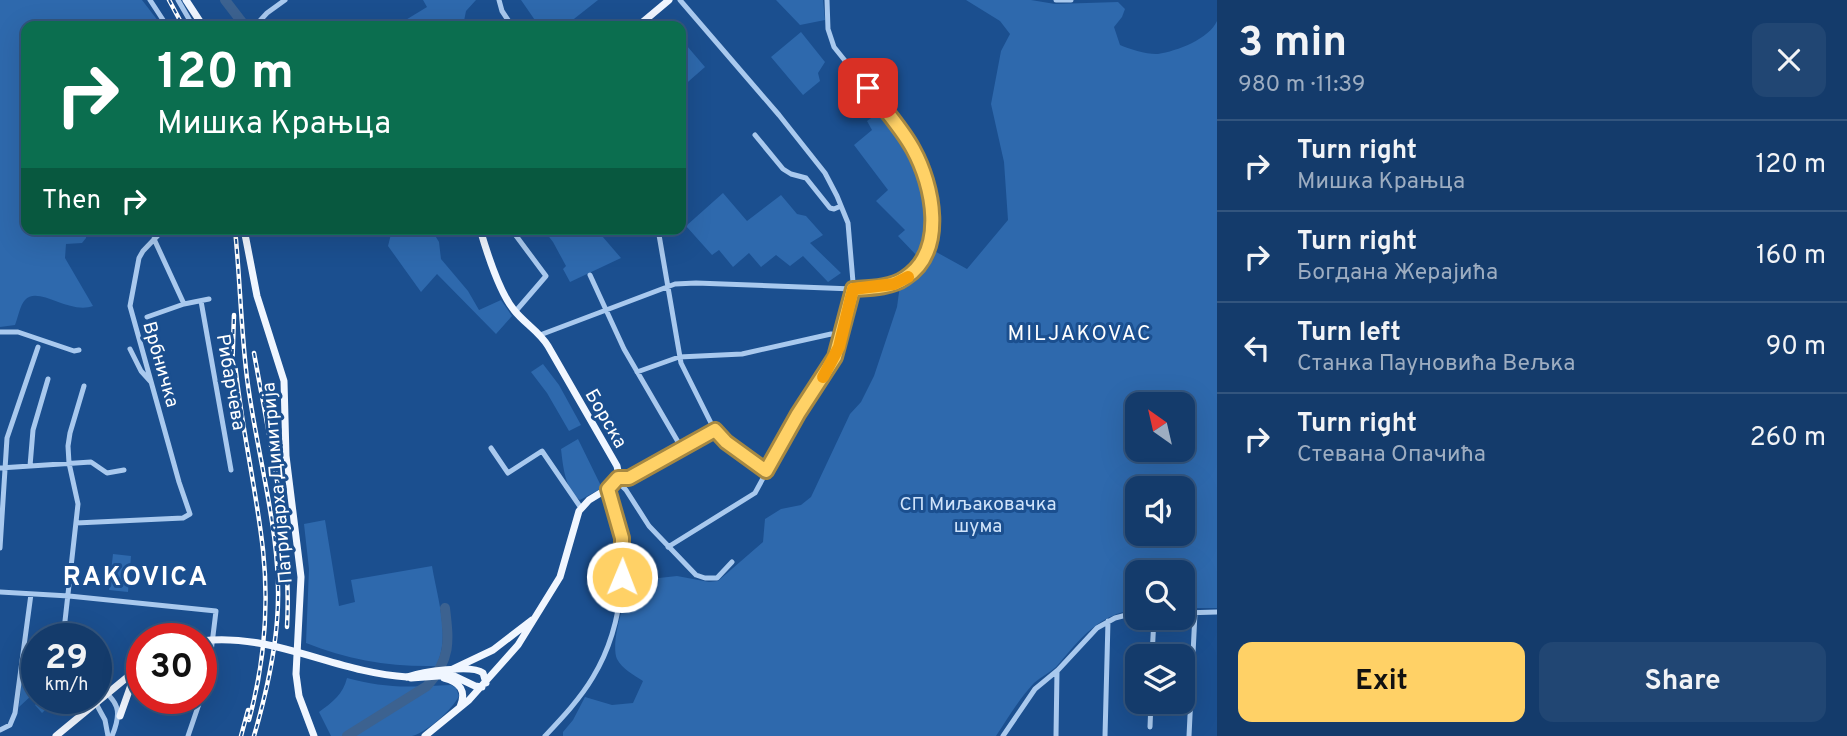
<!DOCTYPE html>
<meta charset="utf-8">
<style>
:root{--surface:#143b6b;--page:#214673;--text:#f1f3f6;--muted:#9dadc1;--line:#33557e;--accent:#ffd166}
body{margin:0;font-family:Overpass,sans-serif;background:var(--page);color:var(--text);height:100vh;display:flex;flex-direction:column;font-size:26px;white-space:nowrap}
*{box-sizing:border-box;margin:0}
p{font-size:23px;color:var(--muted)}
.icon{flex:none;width:38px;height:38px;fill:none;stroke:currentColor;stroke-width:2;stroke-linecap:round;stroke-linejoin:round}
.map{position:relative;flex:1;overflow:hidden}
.panel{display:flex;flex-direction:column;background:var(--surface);width:630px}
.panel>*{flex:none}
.top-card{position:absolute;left:21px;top:21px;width:665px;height:214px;border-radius:14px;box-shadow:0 7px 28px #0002,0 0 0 2px var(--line);background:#0b6e4f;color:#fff;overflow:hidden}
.needle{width:46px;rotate:326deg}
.fabs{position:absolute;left:1125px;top:392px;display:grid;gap:14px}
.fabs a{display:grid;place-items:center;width:70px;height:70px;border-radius:14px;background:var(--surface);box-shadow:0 7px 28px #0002,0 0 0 2px var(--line);font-size:35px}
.speed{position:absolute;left:21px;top:623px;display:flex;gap:14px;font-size:35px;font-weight:700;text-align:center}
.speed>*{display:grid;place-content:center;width:91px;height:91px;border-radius:50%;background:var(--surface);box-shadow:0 7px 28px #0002,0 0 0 2px var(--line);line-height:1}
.speed small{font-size:18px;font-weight:400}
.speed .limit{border:10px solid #d22;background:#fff;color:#111}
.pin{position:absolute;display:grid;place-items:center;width:60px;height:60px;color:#fff;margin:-30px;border-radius:14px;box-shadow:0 4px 10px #0006}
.me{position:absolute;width:77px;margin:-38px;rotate:1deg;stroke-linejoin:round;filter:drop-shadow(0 0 5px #0008)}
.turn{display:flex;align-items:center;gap:24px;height:147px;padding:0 21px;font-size:32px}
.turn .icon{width:91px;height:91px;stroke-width:2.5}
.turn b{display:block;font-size:49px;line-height:60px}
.then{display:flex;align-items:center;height:66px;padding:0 21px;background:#0003;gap:14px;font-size:26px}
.round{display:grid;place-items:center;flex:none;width:74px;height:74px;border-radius:14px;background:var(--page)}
.head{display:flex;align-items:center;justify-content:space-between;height:119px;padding:0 21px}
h1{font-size:42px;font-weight:700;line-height:52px}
.cta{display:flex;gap:14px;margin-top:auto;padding:14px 21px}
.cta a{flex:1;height:80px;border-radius:14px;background:var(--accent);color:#111;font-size:28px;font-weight:700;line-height:80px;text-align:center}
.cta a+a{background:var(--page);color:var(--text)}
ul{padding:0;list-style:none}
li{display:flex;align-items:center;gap:21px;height:91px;padding:0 21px;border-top:2px solid var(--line)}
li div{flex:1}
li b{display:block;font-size:26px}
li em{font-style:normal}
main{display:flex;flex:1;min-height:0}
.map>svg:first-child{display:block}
.green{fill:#2e69ad;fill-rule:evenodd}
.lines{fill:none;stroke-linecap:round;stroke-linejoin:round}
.river{stroke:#3c6290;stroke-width:10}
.minor{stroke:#a9c9ee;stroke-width:5}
.major{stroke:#f0f6ff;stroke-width:7}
.rail-casing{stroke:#fff;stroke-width:4.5}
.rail{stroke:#1b4f8f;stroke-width:2;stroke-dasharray:5;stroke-linecap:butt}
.major-bridge{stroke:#f0f6ff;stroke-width:7}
.route-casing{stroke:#a68842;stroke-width:18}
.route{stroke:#ffd166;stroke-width:12}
.slow{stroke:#f59e0b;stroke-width:12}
.labels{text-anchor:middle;stroke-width:6;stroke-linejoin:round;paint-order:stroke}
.street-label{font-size:19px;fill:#fff;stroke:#1b4f8f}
.park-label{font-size:19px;fill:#cfe3fa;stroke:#1b4f8f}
.neighbourhood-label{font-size:21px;letter-spacing:2px;fill:#fff;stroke:#1b4f8f}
.district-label{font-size:26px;font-weight:bold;letter-spacing:2px;fill:#fff;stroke:#1b4f8f}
</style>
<main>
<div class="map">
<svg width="1217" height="736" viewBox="0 0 1217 736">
<rect width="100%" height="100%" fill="#1b4f8f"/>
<path class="green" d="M0,0H142L162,26H26V229H86V238L82,243L66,244L65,258L93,306C69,315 38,285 25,300C20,305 18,318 15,325L0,327Z
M423,0H476L466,11L463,26H407L404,21L427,7Z
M521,0H598L565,26H539Z
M776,0H823L825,20L800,25Z
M966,0H1031L1055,4L1118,2L1125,9L1122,17L1114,27L1120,45C1129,49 1149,55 1158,54C1177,51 1209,39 1217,21V608H1183V572H1138L1137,609C1097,615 1081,638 1056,667C1049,673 1041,677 1034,683C1019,699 1008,718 996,736H563V732L573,720L585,697L612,705L633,703L643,681C634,675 622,669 617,659C610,643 625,598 632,581L677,576L709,582L718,581L763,542L765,519L781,509L801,505L811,497L850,414L861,402L874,376L897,307L900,285L921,265L929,248L967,269L1008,220L1004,162L991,104L1001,51L1010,34L1000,21ZM1138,404H1183V450H1138ZM1138,488H1183V534H1138Z
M801,32L825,62L818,73L820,81L803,95L771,57Z
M681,39L705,67L681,88Z
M881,111C914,138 944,220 918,257L898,236L905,230L876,201L888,190L854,145L872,130L867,121Z
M723,193L747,221L781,195L797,214L806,216L823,235L810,243L841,273L828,282L803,256L790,266L776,255L761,267L749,253L733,267L719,250L712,255L686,226Z
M390,229H431L439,242L441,259L468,291L479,310L501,300L512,316L496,334L437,274L421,292L388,246L391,234Z
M543,229H596L621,258L570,282L563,269L566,266L553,242Z
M543,364L559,385L581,425L569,431L547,393L531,372Z
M578,439L602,488L580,500C565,490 563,466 561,449Z
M325,520L339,606L355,602L351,580L432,566C437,597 451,637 436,666C390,667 348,660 306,643L309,569L304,524Z
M113,554L131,556L128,592L109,590Z
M24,661L37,662V698H57L42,713L35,705L38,702L32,695L19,707Z
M347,678C374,685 397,688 424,686L345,736H331L319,712C333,702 343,694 347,678Z
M451,685L456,688L459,696C453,709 426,733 412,736C393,736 369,736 349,736L429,686Z"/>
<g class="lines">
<path class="river" d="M225,0L245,26
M347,736L427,686C451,659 449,642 445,608"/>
<path class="minor" d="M150,0L167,26
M178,0L193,26
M499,0L502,11L512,26
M1056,0H1071
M255,26L267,13L285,0
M755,135L783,169L791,174L806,178L830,208L834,209L841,206
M511,229L546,276L515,312
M658,229L681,363L716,433L766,471
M154,239L184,304
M590,275L624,349L681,447
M201,301L231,470
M147,317L184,304L209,299
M0,332H18L74,351L79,350
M540,335L675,284L696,283L853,289L885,285L899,282L910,275L928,248L932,231V212L918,158L904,134L834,47L828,29L827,0
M130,349L141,371L151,382
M637,372L679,357L742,354L831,334L842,337
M491,448L508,473L542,451L581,508
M30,466L33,430L48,379
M0,468L91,462L107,473L124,470
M619,479L629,478L715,431
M617,481L626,490L649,526L696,575L705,578H717L732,562
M76,523L183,518L190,514L179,482L130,306L139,258L143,251L164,229
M668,547L755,493L798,414L835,357L842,337L853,282L848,223L837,196L825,173L779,115L680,0
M0,548L7,438L38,347
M0,592L69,596L216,611L211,652L201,696
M1183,613L1217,612
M63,639L78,504L69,463L68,446L70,433L84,386
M1152,656L1154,618
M96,684C118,701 123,710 112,736
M93,698L105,720L108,736
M1150,727L1151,702
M0,730L10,725L15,713L31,594
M188,736L201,698
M545,736C562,718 580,699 593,677C624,626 633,544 608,489
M1003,736L1035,689L1058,670L1097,628L1115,618L1138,612
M1056,736L1057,671
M1105,736L1108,621
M1189,736L1195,613"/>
<path class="major" d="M186,0L203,26
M638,26L669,0
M244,229L257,296L284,381L286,456L301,577L296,674L299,696L314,736
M453,669L493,650L532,620
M407,677C422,672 472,664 483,673L486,683
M411,678L452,675L475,686L482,687
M444,678C460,682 467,691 460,707
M120,716L136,671
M56,736L142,665
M425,736L469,700L518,645L560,577L579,511L589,500L612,486L619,476L617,466L548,346C539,331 524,323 514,310C499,292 487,253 480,229"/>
<defs>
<path id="rail" d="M169,0L183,26
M235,229C240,279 241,329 247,378C257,458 284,540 277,621C274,661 265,698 254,736
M254,353C270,443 292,535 287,627
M235,363C241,426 256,487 263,550C269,606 264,665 249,720
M232,374L234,315
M241,736L248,710"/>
</defs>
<use href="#rail" class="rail-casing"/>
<use href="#rail" class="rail"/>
<path class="major-bridge" d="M201,641C273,632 336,673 407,677"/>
</g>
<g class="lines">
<defs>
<path id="route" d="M622,577V538L608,489L618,478H629L715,430L726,442L766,471L798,414L835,357L853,289C869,288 891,288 905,278C947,251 933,185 913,149C901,127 883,108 868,88"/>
</defs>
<use href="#route" class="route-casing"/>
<use href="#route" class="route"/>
<path class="slow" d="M823,377L839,347L853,289L894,284L908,277"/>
</g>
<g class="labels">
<g class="street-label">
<text transform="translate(162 364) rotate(74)" y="7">Врбничка</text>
<text transform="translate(232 382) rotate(80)" y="7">Рибарчева</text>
<text transform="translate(607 418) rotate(60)" y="7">Борска</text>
<text transform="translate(276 483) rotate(-95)" y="7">Патријарха Димитрија</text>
</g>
<g class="park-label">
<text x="978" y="510">СП Миљаковачка<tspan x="978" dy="22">шума</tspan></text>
</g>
<g class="neighbourhood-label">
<text x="1080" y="340">MILJAKOVAC</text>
</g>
<g class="district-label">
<text x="136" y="585">RAKOVICA</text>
</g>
</g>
</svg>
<div class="fabs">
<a><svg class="needle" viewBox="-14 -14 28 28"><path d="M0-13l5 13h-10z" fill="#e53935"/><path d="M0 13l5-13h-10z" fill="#9dadc1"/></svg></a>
<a><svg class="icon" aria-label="sound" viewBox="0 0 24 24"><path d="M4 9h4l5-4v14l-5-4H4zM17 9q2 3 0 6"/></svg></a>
<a><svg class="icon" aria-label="search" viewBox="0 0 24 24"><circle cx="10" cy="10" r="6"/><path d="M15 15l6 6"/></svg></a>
<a><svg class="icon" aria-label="layers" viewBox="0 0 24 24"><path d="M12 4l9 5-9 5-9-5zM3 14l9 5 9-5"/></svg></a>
</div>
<div class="speed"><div>29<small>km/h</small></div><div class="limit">30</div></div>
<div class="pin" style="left:868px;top:88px;background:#d93025"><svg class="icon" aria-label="arrive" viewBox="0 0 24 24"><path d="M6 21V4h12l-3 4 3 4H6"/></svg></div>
<svg class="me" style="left:622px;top:577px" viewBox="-20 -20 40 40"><circle r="17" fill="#ffd166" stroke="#fff" stroke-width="3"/><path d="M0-11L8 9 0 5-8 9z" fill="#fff"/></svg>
<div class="top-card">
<div class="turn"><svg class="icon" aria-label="right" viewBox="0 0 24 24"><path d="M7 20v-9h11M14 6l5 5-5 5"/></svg><div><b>120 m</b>Мишка Крањца</div></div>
<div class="then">Then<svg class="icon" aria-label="right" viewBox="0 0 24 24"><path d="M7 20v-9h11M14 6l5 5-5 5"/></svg></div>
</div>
</div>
<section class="panel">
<div class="head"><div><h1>3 min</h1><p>980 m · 11:39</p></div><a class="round"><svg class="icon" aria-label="close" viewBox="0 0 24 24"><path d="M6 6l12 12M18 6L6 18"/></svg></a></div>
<ul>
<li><svg class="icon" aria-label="right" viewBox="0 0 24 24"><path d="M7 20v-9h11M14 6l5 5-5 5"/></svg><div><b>Turn right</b><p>Мишка Крањца</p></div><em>120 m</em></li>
<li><svg class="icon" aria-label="right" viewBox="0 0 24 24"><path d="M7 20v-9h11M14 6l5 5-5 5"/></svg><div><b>Turn right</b><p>Богдана Жерајића</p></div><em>160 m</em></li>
<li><svg class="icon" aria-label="left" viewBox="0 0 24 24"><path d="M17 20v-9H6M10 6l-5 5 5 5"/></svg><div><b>Turn left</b><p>Станка Пауновића Вељка</p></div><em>90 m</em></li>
<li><svg class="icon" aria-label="right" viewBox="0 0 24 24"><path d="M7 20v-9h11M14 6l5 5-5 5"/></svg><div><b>Turn right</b><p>Стевана Опачића</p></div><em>260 m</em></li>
</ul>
<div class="cta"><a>Exit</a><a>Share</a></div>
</section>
</main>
